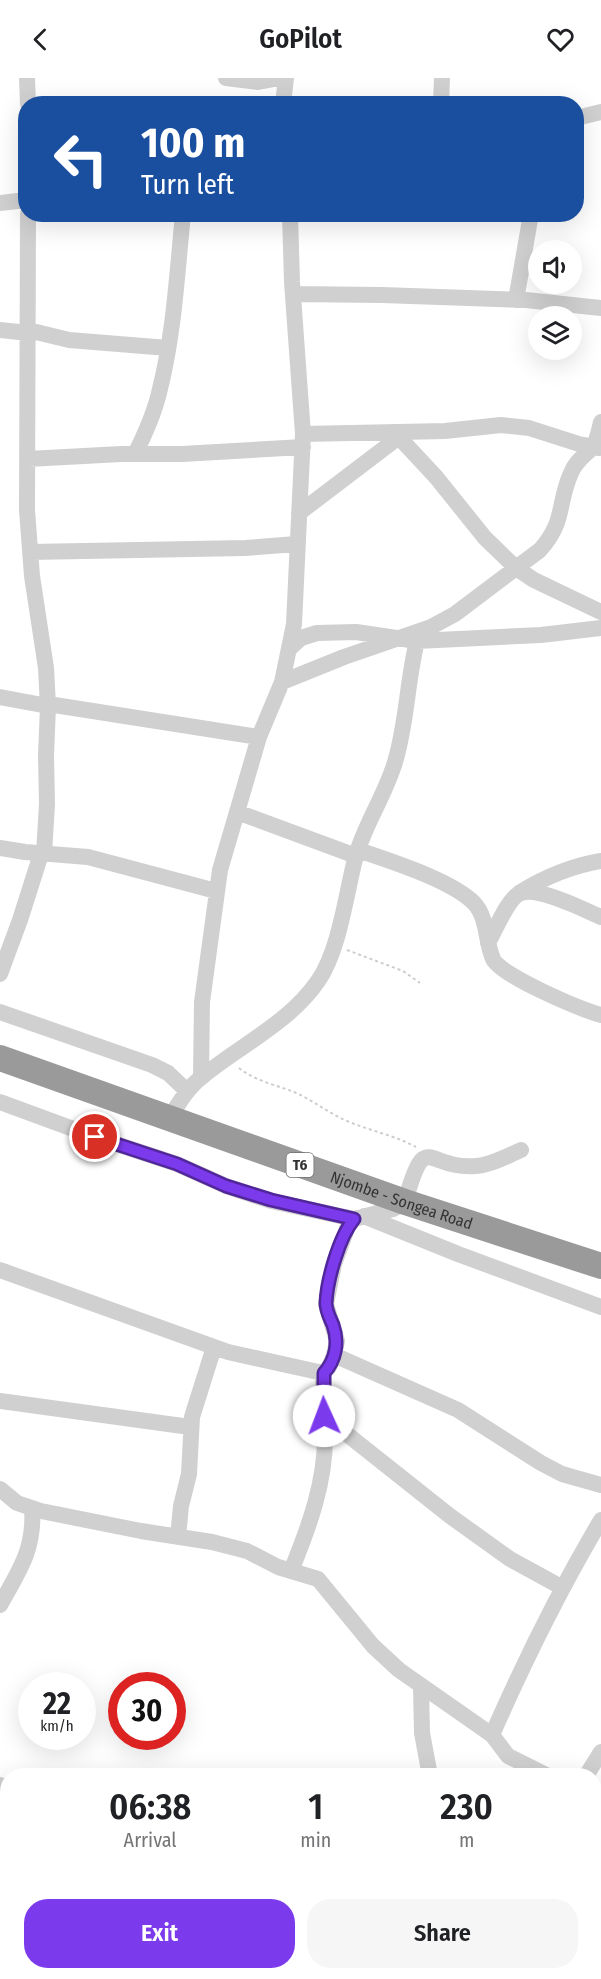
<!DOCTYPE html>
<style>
:root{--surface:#fff;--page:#f6f6f6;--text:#202124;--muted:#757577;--accent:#7c3aed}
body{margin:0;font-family:"Fira Sans Condensed",sans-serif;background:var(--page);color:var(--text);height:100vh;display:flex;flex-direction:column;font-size:22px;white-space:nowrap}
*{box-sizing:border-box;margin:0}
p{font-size:20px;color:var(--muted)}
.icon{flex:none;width:33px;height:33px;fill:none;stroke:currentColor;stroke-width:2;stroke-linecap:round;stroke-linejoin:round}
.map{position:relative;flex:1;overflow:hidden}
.sheet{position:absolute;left:0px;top:1690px;width:602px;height:212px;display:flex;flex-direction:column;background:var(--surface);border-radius:24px 24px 0 0;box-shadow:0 6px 24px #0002}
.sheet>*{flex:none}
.top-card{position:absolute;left:18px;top:18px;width:566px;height:126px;border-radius:24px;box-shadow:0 6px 24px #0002;background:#1a4fa0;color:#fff;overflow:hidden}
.buttons{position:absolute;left:528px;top:162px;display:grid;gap:12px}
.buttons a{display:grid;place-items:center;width:54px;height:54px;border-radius:50%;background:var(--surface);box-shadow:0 6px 24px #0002;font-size:30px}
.speed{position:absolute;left:18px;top:1594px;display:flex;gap:12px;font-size:30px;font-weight:700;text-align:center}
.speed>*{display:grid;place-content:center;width:78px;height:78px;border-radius:50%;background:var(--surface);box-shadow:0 6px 24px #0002;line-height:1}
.speed small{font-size:15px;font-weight:400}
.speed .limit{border:9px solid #d22;background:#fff;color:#111}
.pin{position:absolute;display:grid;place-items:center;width:51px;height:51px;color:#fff;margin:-26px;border:3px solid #fff;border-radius:50%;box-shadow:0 2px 6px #0007}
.me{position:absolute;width:66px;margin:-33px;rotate:358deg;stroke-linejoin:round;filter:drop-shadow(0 0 4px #0008)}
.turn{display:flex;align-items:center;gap:21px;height:126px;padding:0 24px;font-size:27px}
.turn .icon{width:78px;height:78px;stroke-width:2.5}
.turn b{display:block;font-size:42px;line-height:51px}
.eta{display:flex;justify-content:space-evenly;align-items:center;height:102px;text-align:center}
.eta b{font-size:36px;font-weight:600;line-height:42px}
.action{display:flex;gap:12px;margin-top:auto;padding:12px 24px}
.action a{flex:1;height:69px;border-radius:24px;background:var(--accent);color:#fff;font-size:24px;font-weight:600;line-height:69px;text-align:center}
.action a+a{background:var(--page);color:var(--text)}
header{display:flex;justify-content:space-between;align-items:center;height:78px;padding:0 24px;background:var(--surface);font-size:27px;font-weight:600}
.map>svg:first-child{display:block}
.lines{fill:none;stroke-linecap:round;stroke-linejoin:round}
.path{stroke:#cdcdcd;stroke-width:2;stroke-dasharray:3 3;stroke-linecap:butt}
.minor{stroke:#d0d0d0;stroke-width:16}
.highway{stroke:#9a9a9a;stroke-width:26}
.route-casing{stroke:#51269a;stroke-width:15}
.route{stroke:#7c3aed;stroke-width:10}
.labels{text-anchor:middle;stroke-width:6;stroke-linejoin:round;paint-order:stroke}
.shield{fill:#fff;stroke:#707070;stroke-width:1.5}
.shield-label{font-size:15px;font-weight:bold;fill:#333}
.street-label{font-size:16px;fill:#333;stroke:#fff}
</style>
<header><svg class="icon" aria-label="back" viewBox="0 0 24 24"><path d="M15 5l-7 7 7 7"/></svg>GoPilot<svg class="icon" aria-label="heart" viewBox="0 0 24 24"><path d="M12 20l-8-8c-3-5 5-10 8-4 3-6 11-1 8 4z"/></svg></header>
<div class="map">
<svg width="601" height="1901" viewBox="0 0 601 1901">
<rect width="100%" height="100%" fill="#fff"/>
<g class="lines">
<path class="path" d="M347,872L403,893L420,905
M239,990C255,1003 276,1007 294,1014C313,1022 328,1035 347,1043C370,1053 394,1057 416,1069"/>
<path class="minor" d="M27,0L28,26
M226,0L258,4L280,0
M283,26L286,0
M441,26L442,0
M576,40L601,34
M26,51V59
M0,125L26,122
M28,136L27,432L32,498L46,590L48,628L46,678L47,726L44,776
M293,216L382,217L526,222L601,230
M516,222L531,136
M0,252L28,255
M28,252L69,262L168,270
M395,355L436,399L485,460L516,490L534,502L601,534
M303,356L445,353L501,347L529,350L579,366L599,370
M135,376C145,356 154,336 159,315C174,257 177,196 183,136
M28,381L121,376H182L303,369
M299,435L399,359
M30,474L245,470L297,466
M290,570L301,560L317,555L356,554L417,563L541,557L601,550
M282,604L344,579L431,549L455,536L540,472C566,443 557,426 571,395C575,384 584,378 592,370C597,364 599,352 601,344
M0,619L48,628
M48,626L259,659
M237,734L356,778
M0,770L25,774L88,779L216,813
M358,772C390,783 451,802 474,825C488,840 485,863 493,881C501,898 580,931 601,937
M519,815C545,799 571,788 601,783
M488,865C495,853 506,825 517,817C533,805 584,832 601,839
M0,896L20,842L41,776
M0,934L152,987L168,995L187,1013
M201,998L202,924L220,792L259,659L282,604L294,546L303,356L292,204L290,136
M0,1024L95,1059L177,1086L226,1108L271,1123L354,1141
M169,1041C179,1025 188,1009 203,998C241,967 290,944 318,903C339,873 346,817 355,781C364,747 385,718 395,684C407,645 407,603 417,563
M364,1138L458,1176L601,1229
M0,1192L228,1274L323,1295
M334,1277L458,1332L541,1385L562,1396L601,1407
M0,1323L190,1349
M324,1338L450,1438L510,1481L563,1510
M0,1411L17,1425L41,1433L141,1453L212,1464L247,1473L278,1489L318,1501L373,1568L399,1592L492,1657L508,1678L548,1698
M178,1459L181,1428L189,1396L192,1339L214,1269
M291,1493C309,1449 326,1403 325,1355C325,1335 323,1315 323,1295L329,1289L334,1277L337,1263L326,1226L334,1186L348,1148L354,1141L393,1131L405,1124C426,1049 426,1092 476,1088C491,1087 507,1078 521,1072
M0,1527C19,1493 35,1471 32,1430
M421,1609L422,1655L430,1698
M492,1657C524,1584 560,1511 601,1442
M586,1698L601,1674
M0,1707L8,1710
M594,1792L601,1797
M0,1830L8,1831
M28,1894L30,1901
M155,1894L163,1901
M557,1894L562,1901"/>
<path class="highway" id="s1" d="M0,980L405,1124L601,1188"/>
</g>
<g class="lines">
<defs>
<path id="route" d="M95,1059L177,1086L226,1108L271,1122L354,1141C339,1159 327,1202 326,1225C326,1233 330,1240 333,1247C339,1264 336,1282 324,1295V1338"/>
</defs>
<use href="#route" class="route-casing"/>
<use href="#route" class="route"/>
</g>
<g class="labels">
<rect class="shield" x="286.5" y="1075" width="27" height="24" rx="4.5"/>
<g class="shield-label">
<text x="300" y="1092">T6</text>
</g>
<g class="street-label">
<text dy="6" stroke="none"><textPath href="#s1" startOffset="426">Njombe - Songea Road</textPath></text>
</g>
</g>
</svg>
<div class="buttons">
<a><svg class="icon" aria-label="sound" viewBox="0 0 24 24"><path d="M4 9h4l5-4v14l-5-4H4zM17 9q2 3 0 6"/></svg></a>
<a><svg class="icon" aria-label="layers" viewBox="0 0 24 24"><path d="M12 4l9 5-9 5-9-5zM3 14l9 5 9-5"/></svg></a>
</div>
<div class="speed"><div>22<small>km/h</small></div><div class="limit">30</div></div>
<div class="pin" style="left:95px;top:1059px;background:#d93025"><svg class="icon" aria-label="arrive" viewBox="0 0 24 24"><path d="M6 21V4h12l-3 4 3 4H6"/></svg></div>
<svg class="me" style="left:324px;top:1338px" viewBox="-20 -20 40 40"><circle r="19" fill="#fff"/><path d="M0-13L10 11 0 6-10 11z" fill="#7c3aed"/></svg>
<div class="top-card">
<div class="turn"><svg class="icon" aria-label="left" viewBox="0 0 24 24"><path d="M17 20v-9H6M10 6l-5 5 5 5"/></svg><div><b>100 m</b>Turn left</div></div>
</div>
<section class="sheet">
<div class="eta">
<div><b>06:38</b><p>Arrival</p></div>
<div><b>1</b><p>min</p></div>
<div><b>230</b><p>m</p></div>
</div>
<div class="action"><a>Exit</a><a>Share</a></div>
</section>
</div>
